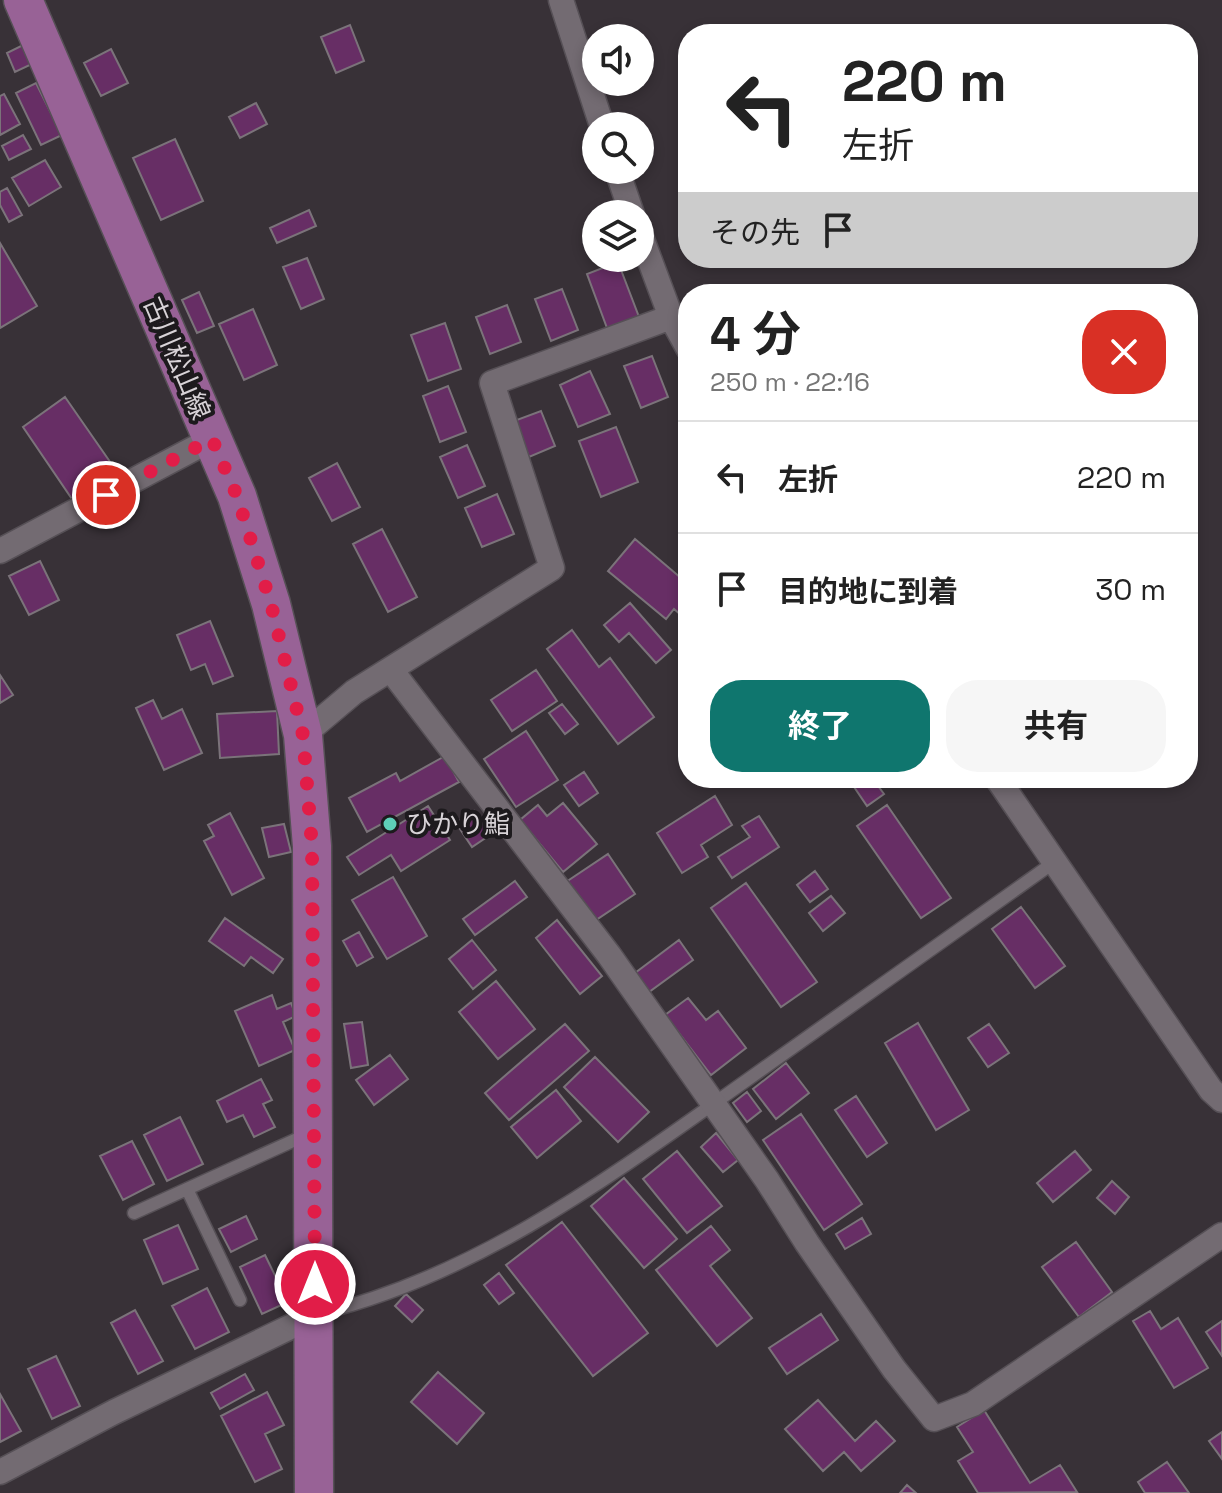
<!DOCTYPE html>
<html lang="ja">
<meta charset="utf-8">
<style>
:root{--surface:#fff;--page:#f6f6f6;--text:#222;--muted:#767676;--line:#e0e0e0;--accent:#0f766e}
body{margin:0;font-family:"Space Grotesk","Noto Sans JP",sans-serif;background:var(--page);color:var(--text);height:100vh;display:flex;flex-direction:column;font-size:30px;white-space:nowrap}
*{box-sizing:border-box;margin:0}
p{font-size:26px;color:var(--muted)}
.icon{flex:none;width:44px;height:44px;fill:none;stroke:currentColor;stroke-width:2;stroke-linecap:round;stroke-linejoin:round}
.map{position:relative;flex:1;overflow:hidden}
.side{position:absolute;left:678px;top:284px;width:520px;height:504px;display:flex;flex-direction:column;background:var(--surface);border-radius:32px;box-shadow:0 4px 12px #0003}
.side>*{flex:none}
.top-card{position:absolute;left:678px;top:24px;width:520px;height:244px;border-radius:32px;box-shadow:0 4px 12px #0003;background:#fff;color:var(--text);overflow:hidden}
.tools{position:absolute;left:582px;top:24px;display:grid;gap:16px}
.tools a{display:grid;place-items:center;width:72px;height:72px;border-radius:50%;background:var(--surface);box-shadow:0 4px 12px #0003;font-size:40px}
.pin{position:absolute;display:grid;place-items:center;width:68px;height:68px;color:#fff;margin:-34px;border:4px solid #fff;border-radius:50%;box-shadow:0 2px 8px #0007}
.me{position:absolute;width:88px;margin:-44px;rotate:0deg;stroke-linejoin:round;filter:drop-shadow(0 0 6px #0008)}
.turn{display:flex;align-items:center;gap:28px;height:168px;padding:0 32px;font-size:36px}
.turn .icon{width:104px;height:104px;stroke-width:2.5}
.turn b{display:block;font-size:56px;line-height:68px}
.then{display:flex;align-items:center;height:76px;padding:0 32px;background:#0003;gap:16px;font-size:30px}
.round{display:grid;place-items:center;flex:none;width:84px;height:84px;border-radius:32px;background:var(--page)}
.headline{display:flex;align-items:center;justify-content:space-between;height:136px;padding:0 32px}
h1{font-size:48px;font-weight:700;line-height:60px}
.primary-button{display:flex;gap:16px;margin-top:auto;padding:16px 32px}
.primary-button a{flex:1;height:92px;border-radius:32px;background:var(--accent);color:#fff;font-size:32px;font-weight:700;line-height:92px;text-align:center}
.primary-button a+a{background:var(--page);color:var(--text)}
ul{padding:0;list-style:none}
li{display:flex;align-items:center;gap:24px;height:112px;padding:0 32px;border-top:2px solid var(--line)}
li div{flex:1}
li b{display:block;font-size:30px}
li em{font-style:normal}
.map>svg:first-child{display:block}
.building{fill:#672e65;stroke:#7b737a;stroke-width:2}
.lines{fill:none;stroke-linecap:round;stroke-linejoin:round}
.service-casing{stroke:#565056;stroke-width:15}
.minor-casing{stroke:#565056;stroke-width:27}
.primary-casing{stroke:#565056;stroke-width:41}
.service{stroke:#736b72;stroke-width:12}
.minor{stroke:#736b72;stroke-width:24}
.primary{stroke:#986296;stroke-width:38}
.route{stroke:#e11d48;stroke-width:14;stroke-dasharray:0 25.2}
.poi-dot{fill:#5eceb8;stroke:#1d1a1d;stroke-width:3}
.labels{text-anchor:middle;stroke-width:8;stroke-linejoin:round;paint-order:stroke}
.street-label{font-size:26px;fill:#d8d3d7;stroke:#1d1a1d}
.poi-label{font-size:26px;fill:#d8d3d7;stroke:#1d1a1d;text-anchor:start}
</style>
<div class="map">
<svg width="1222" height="1493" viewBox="0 0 1222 1493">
<rect width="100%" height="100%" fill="#383137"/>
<path class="building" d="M350,25L364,61L336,73L321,37Z
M25,44L34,63L15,72L7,53Z
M111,49L128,83L101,96L84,63Z
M36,83L62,135L41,145L16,93Z
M4,94L20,124L0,135V96Z
M256,103L267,124L240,138L229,117Z
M23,135L31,149L9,160L2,146Z
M175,139L203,201L161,220L133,158Z
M45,160L61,187L29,206L12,178Z
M7,188L22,215L9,222L0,205V192Z
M309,210L316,226L277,243L270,228Z
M0,243L37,306L0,328Z
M307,258L324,299L301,309L283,267Z
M618,262L639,317L607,328L587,274Z
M562,289L578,330L551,341L535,299Z
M199,292L214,326L197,333L182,300Z
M507,305L521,342L490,354L476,317Z
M253,309L277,365L244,380L219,324Z
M445,323L461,369L428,381L411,335Z
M652,356L668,397L641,408L624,366Z
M590,371L610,414L578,427L560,385Z
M448,386L466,432L440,442L423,396Z
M65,397L115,469L72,499L23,427Z
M541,411L555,446L529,457L514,421Z
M616,427L638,482L601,497L579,441Z
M467,445L485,486L458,498L440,457Z
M337,463L360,507L332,521L309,478Z
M497,494L514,534L482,547L465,508Z
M382,529L417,597L388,612L353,544Z
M635,539L688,584V621L674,609L666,619L608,571Z
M40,561L59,600L29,615L9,576Z
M630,603L671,650L656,663L629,633L619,642L604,625Z
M210,621L233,676L213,684L205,664L191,670L177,635Z
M572,630L599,667L610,658L654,717L618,744L547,649Z
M536,670L557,701L512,731L491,700Z
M0,675L13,695L0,703Z
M153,700L162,719L182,709L202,753L164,770L136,708Z
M562,704L578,724L565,734L549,713Z
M277,711L279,754L220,758L217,714Z
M526,731L558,780L516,807L484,759Z
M445,756L459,782L367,832L349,798L396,773L400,781Z
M584,772L598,793L579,806L564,785Z
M848,778H872L884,794L867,806Z
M715,796L732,825L701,845L708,857L682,873L657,833Z
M563,803L597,844L563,872L520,820L538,805L547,816Z
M887,805L951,898L921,918L857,826Z
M428,806L450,840L401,871L391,855L359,875L347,857Z
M474,811L490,835L472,847L456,823Z
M230,813L264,878L232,895L204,841L214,836L208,825Z
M759,816L779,847L732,878L718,857L750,837L742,826Z
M284,824L291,852L269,857L262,828Z
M608,854L635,894L593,922L566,882Z
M815,871L828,889L810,902L797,885Z
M393,877L427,936L387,959L352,900Z
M515,881L527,897L475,935L463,919Z
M746,883L817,982L781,1007L711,908Z
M831,896L845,913L823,931L809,913Z
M1021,907L1065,966L1035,988L992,929Z
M225,918L283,959L273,973L251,957L244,966L209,941Z
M557,920L602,976L580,994L536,938Z
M359,932L373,957L357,966L343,941Z
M472,940L496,970L473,989L449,959Z
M679,940L693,960L649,992L635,973Z
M496,981L535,1029L498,1059L459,1012Z
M272,995L277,1009L291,1003L296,1016L283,1022L295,1050L259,1066L235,1011Z
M688,998L706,1020L718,1011L746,1048L711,1075L665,1015Z
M362,1022L368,1065L351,1068L344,1024Z
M918,1023L969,1110L936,1130L885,1043Z
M565,1024L589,1051L509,1120L485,1093Z
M989,1024L1009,1053L988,1067L968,1038Z
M390,1055L408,1079L374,1105L356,1080Z
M595,1057L649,1112L618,1142L564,1087Z
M786,1063L809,1093L776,1119L753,1089Z
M261,1079L272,1100L263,1104L275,1127L254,1137L243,1115L227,1122L217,1101Z
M556,1090L581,1121L537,1158L511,1127Z
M747,1092L761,1111L747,1122L733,1103Z
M856,1096L887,1143L867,1157L835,1110Z
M801,1114L862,1204L824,1230L763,1140Z
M180,1117L203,1164L167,1181L144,1135Z
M716,1133L738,1160L723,1172L701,1147Z
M132,1141L154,1184L123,1200L100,1156Z
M677,1151L722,1206L687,1233L643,1179Z
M1075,1151L1091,1170L1053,1202L1037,1183Z
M624,1178L677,1239L644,1268L591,1206Z
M1112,1181L1129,1197L1115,1214L1097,1198Z
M246,1216L257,1239L231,1252L219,1229Z
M862,1218L871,1234L845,1249L836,1234Z
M562,1222L648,1333L593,1376L506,1265Z
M178,1225L198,1269L163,1284L144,1240Z
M711,1226L730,1250L710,1266L752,1318L717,1346L656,1270Z
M1076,1242L1112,1292L1079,1317L1042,1267Z
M265,1255L288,1302L262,1314L240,1267Z
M499,1273L514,1293L499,1304L484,1285Z
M207,1288L229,1332L195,1349L172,1306Z
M406,1294L423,1310L412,1322L395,1306Z
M135,1310L163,1361L138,1374L111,1323Z
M1150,1311L1161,1329L1178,1318L1208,1368L1174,1388L1133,1321Z
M821,1314L838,1340L787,1374L769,1348Z
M1222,1321V1356L1206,1332Z
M56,1356L80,1406L52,1419L28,1369Z
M438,1372L484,1413L457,1444L411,1402Z
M245,1374L254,1390L220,1409L211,1393Z
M267,1392L284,1425L265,1434L282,1469L255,1482L221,1416Z
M0,1394L21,1431L0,1442Z
M818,1400L855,1441L876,1421L895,1441L861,1471L844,1452L823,1471L785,1429Z
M984,1410L1030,1483L1060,1465L1077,1492L978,1493L958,1461L973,1452L957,1427Z
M1222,1432V1459L1209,1441Z
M1167,1462L1189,1493H1145L1138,1482Z
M907,1485L916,1493H900Z"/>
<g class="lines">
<defs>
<path id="service" d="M187,1189L240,1300
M134,1213L306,1135
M318,1314C478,1276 614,1174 747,1080C849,1008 951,935 1053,863"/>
<path id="minor" d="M561,0L602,126
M617,170L632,214
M640,234L671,317L688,348
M0,551L212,439
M391,670L609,955L767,1180L807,1243L894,1369L934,1419L973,1404L1222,1235
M303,735L354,692L552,568L492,383L671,317
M997,778L1211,1090L1222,1100
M0,1472L114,1412L315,1315"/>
<path id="primary" d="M23,0L237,496L271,604L303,735L312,846L314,1493"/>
</defs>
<use href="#service" class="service-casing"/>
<use href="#minor" class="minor-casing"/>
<use href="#primary" class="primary-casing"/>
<use href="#service" class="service"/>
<use href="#minor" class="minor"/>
<use href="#primary" class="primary"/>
</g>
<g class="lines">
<path class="route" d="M106,495L212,439L237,496L271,604L303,735L312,846L315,1284"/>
</g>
<circle class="poi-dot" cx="390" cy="824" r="8"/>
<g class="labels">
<g class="street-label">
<text transform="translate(177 358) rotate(67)" y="9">古川松山線</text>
</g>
<g class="poi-label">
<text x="406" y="833">ひかり鮨</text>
</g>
</g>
</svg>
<div class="tools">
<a><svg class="icon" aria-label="sound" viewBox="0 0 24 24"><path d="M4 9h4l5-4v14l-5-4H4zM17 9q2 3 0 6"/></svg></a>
<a><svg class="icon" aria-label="search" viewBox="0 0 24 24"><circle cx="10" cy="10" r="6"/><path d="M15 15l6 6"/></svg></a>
<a><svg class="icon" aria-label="layers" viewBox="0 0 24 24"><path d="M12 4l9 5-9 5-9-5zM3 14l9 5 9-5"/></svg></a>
</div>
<div class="pin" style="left:106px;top:495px;background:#d93025"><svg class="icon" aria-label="arrive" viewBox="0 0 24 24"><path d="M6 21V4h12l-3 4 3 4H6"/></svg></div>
<svg class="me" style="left:315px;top:1284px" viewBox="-20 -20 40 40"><circle r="17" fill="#e11d48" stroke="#fff" stroke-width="3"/><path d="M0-11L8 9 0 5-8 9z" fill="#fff"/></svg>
<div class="top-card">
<div class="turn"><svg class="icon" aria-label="left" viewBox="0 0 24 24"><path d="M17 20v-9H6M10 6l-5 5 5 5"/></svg><div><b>220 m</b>左折</div></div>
<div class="then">その先<svg class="icon" aria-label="arrive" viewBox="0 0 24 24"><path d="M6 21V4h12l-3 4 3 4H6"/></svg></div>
</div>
<section class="side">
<div class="headline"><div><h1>4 分</h1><p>250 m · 22:16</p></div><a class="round" style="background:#d93025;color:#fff"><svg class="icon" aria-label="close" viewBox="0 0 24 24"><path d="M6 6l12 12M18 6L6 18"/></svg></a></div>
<ul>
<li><svg class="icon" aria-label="left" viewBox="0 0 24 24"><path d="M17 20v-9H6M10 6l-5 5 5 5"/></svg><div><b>左折</b></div><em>220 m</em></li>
<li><svg class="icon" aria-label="arrive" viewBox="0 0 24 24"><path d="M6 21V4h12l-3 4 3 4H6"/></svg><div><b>目的地に到着</b></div><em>30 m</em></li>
</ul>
<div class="primary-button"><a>終了</a><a>共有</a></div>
</section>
</div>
